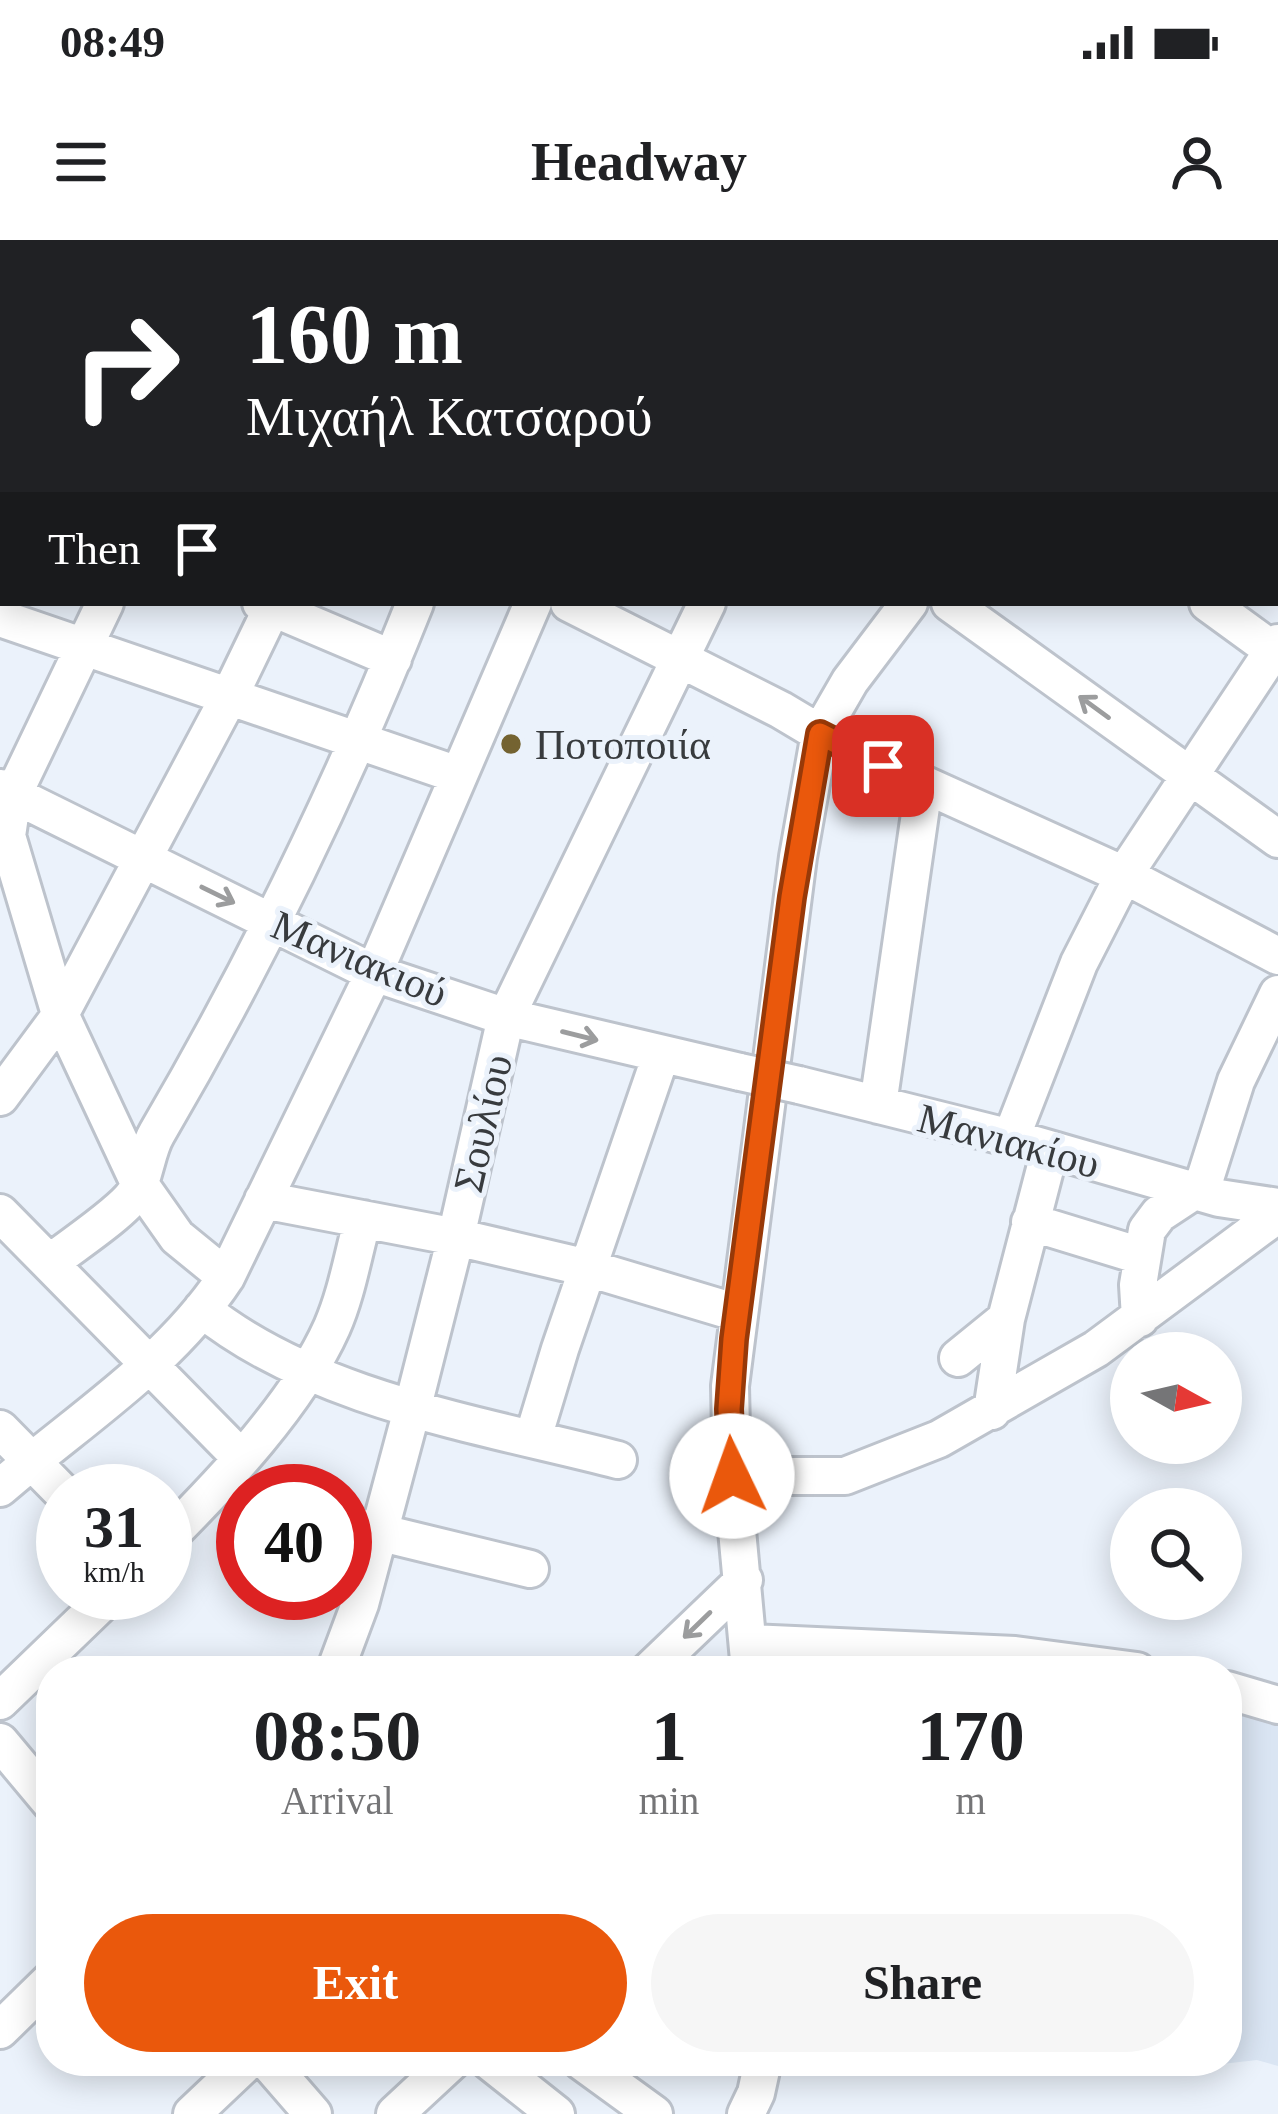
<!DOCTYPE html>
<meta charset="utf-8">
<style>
:root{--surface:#fff;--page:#f6f6f6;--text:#202124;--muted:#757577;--accent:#ea580c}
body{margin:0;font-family:Georgia,serif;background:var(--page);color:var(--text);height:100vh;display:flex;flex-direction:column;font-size:45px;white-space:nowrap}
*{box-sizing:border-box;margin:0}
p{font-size:39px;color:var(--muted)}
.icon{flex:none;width:66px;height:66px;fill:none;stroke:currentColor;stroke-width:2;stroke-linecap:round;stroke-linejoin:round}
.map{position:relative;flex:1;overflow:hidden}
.panel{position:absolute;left:36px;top:1416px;width:1206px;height:420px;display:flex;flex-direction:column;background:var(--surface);border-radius:48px;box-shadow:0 6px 30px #0003}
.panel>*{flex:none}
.guide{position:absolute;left:0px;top:0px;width:1278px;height:366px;box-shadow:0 6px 30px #0003;background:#202124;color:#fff;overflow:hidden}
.needle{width:78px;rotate:98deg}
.buttons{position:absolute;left:1110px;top:1092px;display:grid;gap:24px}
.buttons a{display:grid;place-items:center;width:132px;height:132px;border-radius:50%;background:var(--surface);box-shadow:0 6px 30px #0003;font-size:60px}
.speed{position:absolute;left:36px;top:1224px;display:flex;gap:24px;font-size:60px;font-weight:700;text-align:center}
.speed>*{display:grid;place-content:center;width:156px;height:156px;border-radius:50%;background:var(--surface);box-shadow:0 6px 30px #0003;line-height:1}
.speed small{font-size:30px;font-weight:400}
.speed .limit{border:18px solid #d22;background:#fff;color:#111}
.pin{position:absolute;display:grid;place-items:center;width:102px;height:102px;color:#fff;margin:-51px;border-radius:24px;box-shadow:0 6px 18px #0006}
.me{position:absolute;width:132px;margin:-66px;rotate:357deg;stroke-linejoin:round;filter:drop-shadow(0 0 9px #0008)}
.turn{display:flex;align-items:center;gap:42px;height:252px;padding:0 48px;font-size:54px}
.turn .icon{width:156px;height:156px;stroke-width:2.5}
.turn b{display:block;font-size:84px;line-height:102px}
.then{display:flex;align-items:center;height:114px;padding:0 48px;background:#0003;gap:24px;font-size:45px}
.eta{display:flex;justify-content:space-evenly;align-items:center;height:204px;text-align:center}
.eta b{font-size:72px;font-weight:700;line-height:84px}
.button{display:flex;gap:24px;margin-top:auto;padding:24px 48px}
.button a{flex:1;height:138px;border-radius:72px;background:var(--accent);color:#fff;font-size:48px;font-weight:700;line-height:138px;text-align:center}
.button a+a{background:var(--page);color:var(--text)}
.status{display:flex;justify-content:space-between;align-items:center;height:84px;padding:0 60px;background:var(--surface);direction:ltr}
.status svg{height:33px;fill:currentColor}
header{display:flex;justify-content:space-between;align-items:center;height:156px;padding:0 48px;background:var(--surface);font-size:54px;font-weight:700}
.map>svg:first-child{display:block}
.built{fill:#dae5f3}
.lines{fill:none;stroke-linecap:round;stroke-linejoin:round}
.minor-casing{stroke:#bdc3cc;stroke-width:42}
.minor{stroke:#fff;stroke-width:36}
.minor-bridge-casing{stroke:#bdc3cc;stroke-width:42;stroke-linecap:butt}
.minor-bridge{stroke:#fff;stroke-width:36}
.oneway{stroke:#9c9d9e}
.route-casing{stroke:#983908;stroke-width:30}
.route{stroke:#ea580c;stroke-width:21}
.poi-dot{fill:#746331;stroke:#ebf2fb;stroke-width:4.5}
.labels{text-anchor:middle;stroke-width:10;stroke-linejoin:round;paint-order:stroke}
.poi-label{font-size:42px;fill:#383b3e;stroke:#ebf2fb;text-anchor:start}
.street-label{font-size:42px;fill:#383b3e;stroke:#ebf2fb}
</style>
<div class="status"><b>08:49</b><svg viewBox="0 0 49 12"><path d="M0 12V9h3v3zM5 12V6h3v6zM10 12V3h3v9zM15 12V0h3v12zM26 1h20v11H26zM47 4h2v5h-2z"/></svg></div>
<header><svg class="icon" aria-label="menu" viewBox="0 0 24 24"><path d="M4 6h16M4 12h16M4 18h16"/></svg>Headway<svg class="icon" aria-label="person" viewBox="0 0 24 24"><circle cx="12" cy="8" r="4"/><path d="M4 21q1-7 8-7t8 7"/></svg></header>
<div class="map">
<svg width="1278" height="1874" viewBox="0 0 1278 1874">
<rect width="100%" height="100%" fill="#ebf2fb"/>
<path class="built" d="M1227,1468L1278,1486V1826L1257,1820L1126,1835L1130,1821H1227Z"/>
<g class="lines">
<defs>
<path id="minor" d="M420,0L425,3
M752,0L754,3
M110,3L111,0
M287,3L288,0
M533,3L535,0
M914,3L916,0
M1130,3L1132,0
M0,49L3,51
M0,262L3,255
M105,363L13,555L7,596L60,774L139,943L177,997L226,1037
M261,363L393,419
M569,363L781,470L848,510L1124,635L1278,716
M950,363L1278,599
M1208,363L1278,414
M0,378L458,535
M0,548L374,733L506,777L740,832
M799,845L1011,898L1219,958L1278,967
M0,857L57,780L229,457L272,368
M878,865L924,546
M1011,898L1079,723L1124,635L1278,403
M263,960L456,997L588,1028L738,1073
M0,973L240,1217
M1030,982L1141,1016
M50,1023C71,1006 122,973 135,953C146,935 146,911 157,893C256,724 343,544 415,363
M202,1069C313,1159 482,1185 618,1220
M1140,1078L1138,1045L1147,990L1159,974L1203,945L1236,841L1278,754
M958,1118L1006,1079
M992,1171L1006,1079L1050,910
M0,1189L63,1253
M533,1198L560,1109L661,815
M732,1236H845L939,1199L1096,1109L1278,974
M0,1248C77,1181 169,1124 226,1037L374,733L533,363
M345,1284L530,1329
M165,1300C224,1241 298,1163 332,1087C347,1053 353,1014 363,979
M749,1403L1015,1415L1137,1431
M335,1431L360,1364L413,1166L456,997L506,777L707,363
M649,1431L744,1340
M750,1431L732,1236L730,1146L798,617L820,493L850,441L909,363
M1227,1450L1278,1465
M0,1461L112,1353
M0,1502L51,1563
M0,1790L51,1740
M267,1821L313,1874
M489,1821L556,1874
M581,1821L654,1874
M192,1874L248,1821
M395,1874L452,1821
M746,1874L756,1853L763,1821"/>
</defs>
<use href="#minor" class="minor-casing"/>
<use href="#minor" class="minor"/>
<defs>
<path id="minor-bridge" d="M740,832L799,845"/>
</defs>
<use href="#minor-bridge" class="minor-bridge-casing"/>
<use href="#minor-bridge" class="minor-bridge"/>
</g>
<defs><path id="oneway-shaft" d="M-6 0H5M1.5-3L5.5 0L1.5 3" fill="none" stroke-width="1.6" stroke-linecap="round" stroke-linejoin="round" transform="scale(3)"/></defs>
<g class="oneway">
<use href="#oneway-shaft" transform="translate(1094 467) rotate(-144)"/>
<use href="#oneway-shaft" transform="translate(218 655) rotate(26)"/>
<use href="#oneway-shaft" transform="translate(580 796) rotate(14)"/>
<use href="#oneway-shaft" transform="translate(697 1385) rotate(136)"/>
</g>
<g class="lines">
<defs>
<path id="route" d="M732,1236L729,1169L734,1099L792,657L820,494L883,526"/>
</defs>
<use href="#route" class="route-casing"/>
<use href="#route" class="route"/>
</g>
<circle class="poi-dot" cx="511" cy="504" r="12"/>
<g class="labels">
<g class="poi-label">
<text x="535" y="519">Ποτοποιία</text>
</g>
<g class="street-label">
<text transform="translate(360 718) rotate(23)" y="15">Μανιακιού</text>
<text transform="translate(482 883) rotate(-77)" y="15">Σουλίου</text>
<text transform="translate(1009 900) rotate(15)" y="15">Μανιακίου</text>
</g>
</g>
</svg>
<div class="buttons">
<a><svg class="needle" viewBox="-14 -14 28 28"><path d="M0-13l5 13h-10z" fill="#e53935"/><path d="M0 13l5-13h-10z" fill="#757577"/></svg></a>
<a><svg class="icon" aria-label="search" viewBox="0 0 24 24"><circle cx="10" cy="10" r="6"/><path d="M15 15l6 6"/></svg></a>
</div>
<div class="speed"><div>31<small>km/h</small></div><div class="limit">40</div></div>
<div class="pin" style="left:883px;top:526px;background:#d93025"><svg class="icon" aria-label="arrive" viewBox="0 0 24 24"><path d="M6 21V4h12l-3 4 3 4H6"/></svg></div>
<svg class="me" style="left:732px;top:1236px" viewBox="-20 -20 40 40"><circle r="19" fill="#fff"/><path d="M0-13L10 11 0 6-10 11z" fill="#ea580c"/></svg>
<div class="guide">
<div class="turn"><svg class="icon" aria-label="right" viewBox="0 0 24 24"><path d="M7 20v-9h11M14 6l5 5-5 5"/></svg><div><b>160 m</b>Μιχαήλ Κατσαρού</div></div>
<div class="then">Then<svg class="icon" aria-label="arrive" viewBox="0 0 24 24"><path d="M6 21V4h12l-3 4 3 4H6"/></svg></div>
</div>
<section class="panel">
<div class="eta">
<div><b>08:50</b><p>Arrival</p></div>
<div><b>1</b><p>min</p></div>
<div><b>170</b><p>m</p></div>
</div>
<div class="button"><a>Exit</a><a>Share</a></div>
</section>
</div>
